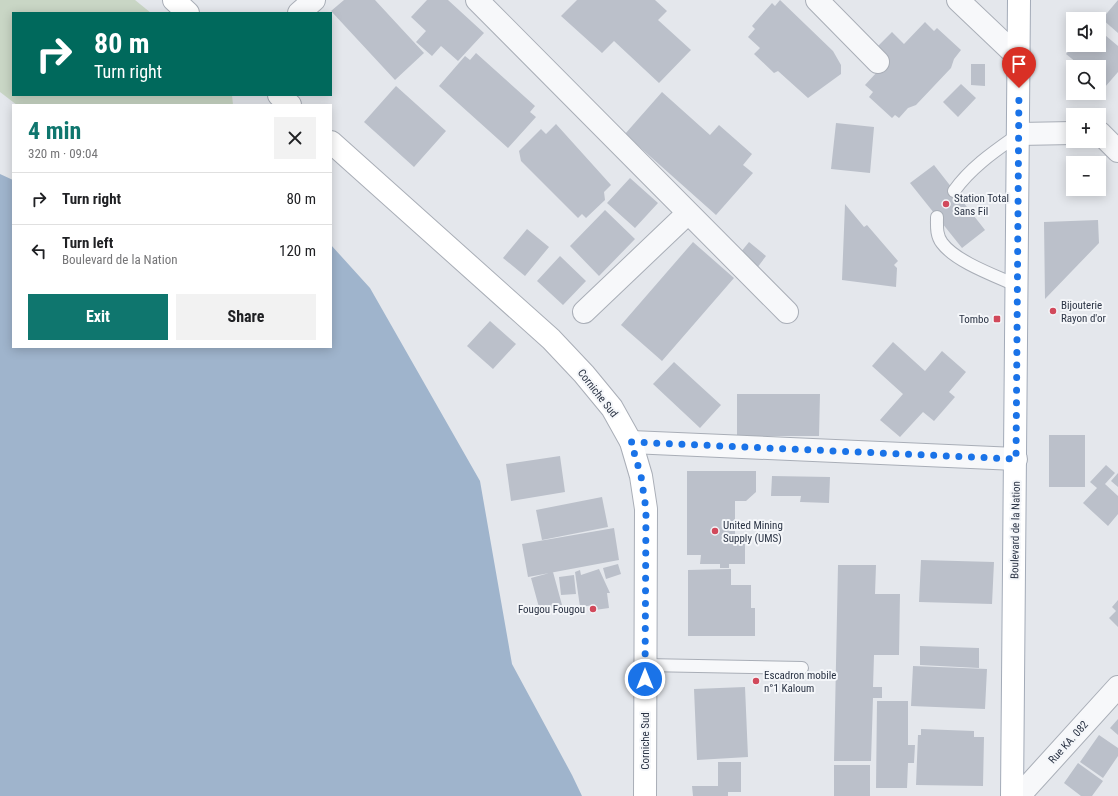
<!DOCTYPE html>
<meta charset="utf-8">
<style>
:root{--surface:#fff;--page:#f2f2f2;--text:#202124;--muted:#757577;--line:#e0e0e0;--accent:#0f766e}
body{margin:0;font-family:"Roboto Condensed",sans-serif;background:var(--page);color:var(--text);height:100vh;display:flex;flex-direction:column;font-size:15px;white-space:nowrap}
*{box-sizing:border-box;margin:0}
p{font-size:13px;color:var(--muted)}
.icon{flex:none;width:22px;height:22px;fill:none;stroke:currentColor;stroke-width:2;stroke-linecap:round;stroke-linejoin:round}
.map{position:relative;flex:1;overflow:hidden}
.details{position:absolute;left:12px;top:104px;width:320px;height:244px;display:flex;flex-direction:column;background:var(--surface);border-radius:0px;box-shadow:0 2px 10px #0003}
.details>*{flex:none}
.guide{position:absolute;left:12px;top:12px;width:320px;height:84px;border-radius:0px;box-shadow:0 2px 10px #0003;background:#00695c;color:#fff;overflow:hidden}
.controls{position:absolute;left:1066px;top:12px;display:grid;gap:8px}
.controls a{display:grid;place-items:center;width:40px;height:40px;border-radius:0px;background:var(--surface);box-shadow:0 2px 10px #0003;font-size:20px}
.pin{position:absolute;display:grid;place-items:center;width:34px;height:34px;color:#fff;margin:-41px -17px;border-radius:50% 50% 50% 0;rotate:-45deg;box-shadow:0 0 4px #0007}
.pin .icon{rotate:45deg}
.me{position:absolute;width:44px;margin:-22px;rotate:0deg;stroke-linejoin:round;filter:drop-shadow(0 0 3px #0008)}
.turn{display:flex;align-items:center;gap:14px;height:84px;padding:0 16px;font-size:18px}
.turn .icon{width:52px;height:52px;stroke-width:2.5}
.turn b{display:block;font-size:28px;line-height:34px}
.round{display:grid;place-items:center;flex:none;width:42px;height:42px;border-radius:0px;background:var(--page)}
.overview{display:flex;align-items:center;justify-content:space-between;height:68px;padding:0 16px}
h1{font-size:24px;font-weight:700;line-height:30px;color:var(--accent)}
.action{display:flex;gap:8px;margin-top:auto;padding:8px 16px}
.action a{flex:1;height:46px;border-radius:0px;background:var(--accent);color:#fff;font-size:16px;font-weight:700;line-height:46px;text-align:center}
.action a+a{background:var(--page);color:var(--text)}
ul{padding:0;list-style:none}
li{display:flex;align-items:center;gap:12px;height:52px;padding:0 16px;border-top:1px solid var(--line)}
li div{flex:1}
li b{display:block;font-size:15px}
li em{font-style:normal}
.map>svg:first-child{display:block}
.green{fill:#c9d6c5}
.water{fill:#9fb4cc}
.building{fill:#bbc0ca}
.lines{fill:none;stroke-linecap:round;stroke-linejoin:round}
.lane-casing{stroke:#a9aeb7;stroke-width:14}
.street-casing{stroke:#a9aeb7;stroke-width:24}
.secondary-casing{stroke:#a9aeb7;stroke-width:24}
.primary-casing{stroke:#a3abb8;stroke-width:24}
.lane{stroke:#f7f8fa;stroke-width:12}
.street{stroke:#f7f8fa;stroke-width:22}
.secondary{stroke:#fff;stroke-width:22}
.primary{stroke:#fff;stroke-width:22}
.route{stroke:#1a73e8;stroke-width:7;stroke-dasharray:0 12.6}
.poi-dot{fill:#d1495b;stroke:#f4f6f9;stroke-width:1.5}
.labels{text-anchor:middle;stroke-width:4;stroke-linejoin:round;paint-order:stroke}
.poi-label{font-size:11px;fill:#2b3445;stroke:#f4f6f9;text-anchor:start}
.street-label{font-size:11px;fill:#2b3445;stroke:#f4f6f9}
</style>
<div class="map">
<svg width="1118" height="796" viewBox="0 0 1118 796">
<rect width="100%" height="100%" fill="#e4e7ec"/>
<path class="green" d="M0,0H135L151,13H13V95H232L233,105H17L0,92Z"/>
<path class="water" d="M0,174L13,180V347H331V245L370,288L480,481L512,664L572,775L582,796H0Z"/>
<path class="building" d="M344,0H375L424,53L395,80L331,11Z
M427,0H448L484,33L458,61L441,46L432,56L416,42L426,31L411,17Z
M577,0H655L667,11L658,20L691,50L659,83L614,41L602,53L561,16Z
M780,0L833,51L841,65V74L808,98L778,71L774,73L754,54L760,48L748,37L755,29L752,26L772,3L775,6Z
M1118,0V33L1102,19Z
M925,22L934,31L937,28L961,50L954,59L951,68L916,105L908,108L899,118L895,115L892,118L869,97L873,92L865,85L889,59L877,47L892,32L904,44Z
M1099,30L1118,46V72L1105,87L1099,82V67H1082L1066,54L1074,45H1099Z
M476,53L535,106L530,112L536,117L508,148L439,86L465,56L470,60Z
M971,64H985V86L971,85Z
M961,84L976,98L958,117L943,102Z
M396,86L446,131L414,167L364,122Z
M662,92L710,135L719,125L752,154L743,165L753,173L716,215L625,134Z
M836,123L874,127L870,173L831,169Z
M556,124L611,185L604,192L605,200L586,218L582,214L578,218L521,161L519,151L541,129L546,134Z
M934,165L985,230L962,248L910,183Z
M630,178L658,203L635,228L607,203Z
M845,204L864,227L867,225L898,261L894,265L897,268L896,287L842,280Z
M605,210L635,239L599,276L570,246Z
M1098,220L1099,243L1045,299L1044,222Z
M527,229L549,247L525,276L503,258Z
M693,242L734,278L662,361L621,325Z
M749,242L766,256L754,272L736,258Z
M560,256L586,281L563,305L537,281Z
M490,321L516,344L493,369L467,346Z
M893,342L925,371L942,351L966,372L949,392L955,397L934,421L923,412L900,437L880,420L903,394L872,366Z
M674,362L721,405L700,428L653,384Z
M737,394H820L819,436H737Z
M1049,435H1085V487H1049Z
M560,456L565,492L511,501L506,464Z
M1106,465L1115,473L1105,484L1118,496V514L1108,526L1083,503L1097,488L1090,482Z
M687,471H756V492L746,501H735V539H745V564H729V568H720V564H700L701,555H687Z
M1118,473V487L1111,481Z
M772,476L830,477L829,503L800,502L801,496H771Z
M602,497L608,527L542,540L536,510Z
M614,528L619,560L528,577L522,544Z
M921,560L994,562L992,604L919,602Z
M618,564L621,574L606,579L603,568Z
M838,565H876L875,594H900L899,655H874L873,687H882V698H873L871,761H834Z
M599,569L610,593H607L609,608L595,610L594,605L580,607L575,572L580,570L581,575Z
M731,569V585H751V608H755V636H688V570Z
M553,572L562,605L540,611L531,578Z
M574,575L576,594L561,595L559,577Z
M1118,600V627L1109,618L1116,611L1112,607Z
M920,646L979,648V668L920,665Z
M913,666L987,669L985,709L911,706Z
M745,687L748,757L697,760L694,689Z
M877,701H908V745H915L914,763H908L907,788H876Z
M1118,719V735L1110,728Z
M921,729L974,731V737H984L983,786L916,785L918,735H921Z
M1099,735L1118,748V756L1103,778L1080,762Z
M718,762H741V792H728V785V796H693L692,786H718Z
M1078,763L1103,781L1092,796H1081L1064,783Z
M834,765H870V796H834Z"/>
<g class="lines">
<defs>
<path id="lane" d="M954,191C971,167 995,151 1019,134
M937,217C937,226 936,235 942,243C956,262 996,276 1018,286
M645,665L802,668"/>
<path id="street" d="M477,0L787,312
M817,0L878,62
M958,0L1019,58
M299,13L314,0
M1100,133L1118,151
M1019,134L1073,133
M584,312L688,213
M631,442L1016,459
M1019,796L1118,687"/>
<path id="secondary" d="M174,0L188,13
M279,95L290,105
M331,142L551,339L584,374L612,408L631,442L641,476L646,509L645,796"/>
<path id="primary" d="M1012,796L1019,0"/>
</defs>
<use href="#lane" class="lane-casing"/>
<use href="#street" class="street-casing"/>
<use href="#secondary" class="secondary-casing"/>
<use href="#primary" class="primary-casing"/>
<use href="#lane" class="lane"/>
<use href="#street" class="street"/>
<use href="#secondary" class="secondary"/>
<use href="#primary" class="primary"/>
</g>
<g class="lines">
<path class="route" d="M645,679L646,509L641,476L631,442L1016,459L1019,88"/>
</g>
<g class="poi-dot">
<circle cx="946" cy="204" r="4"/>
<circle cx="1053" cy="311" r="4"/>
<rect x="993" y="315" width="8" height="8" rx="2"/>
<circle cx="715" cy="531" r="4"/>
<circle cx="593" cy="609" r="4"/>
<circle cx="756" cy="681" r="4"/>
</g>
<g class="labels">
<g class="poi-label">
<text x="954" y="202">Station Total<tspan x="954" dy="13">Sans Fil</tspan></text>
<text x="1061" y="309">Bijouterie<tspan x="1061" dy="13">Rayon d'or</tspan></text>
<text x="989" y="323" text-anchor="end">Tombo</text>
<text x="723" y="529">United Mining<tspan x="723" dy="13">Supply (UMS)</tspan></text>
<text x="585" y="613" text-anchor="end">Fougou Fougou</text>
<text x="764" y="679">Escadron mobile<tspan x="764" dy="13">n°1 Kaloum</tspan></text>
</g>
<g class="street-label">
<text transform="translate(598 393) rotate(52)" y="4">Corniche Sud</text>
<text transform="translate(1015 530) rotate(-89)" y="4">Boulevard de la Nation</text>
<text transform="translate(645 741) rotate(-90)" y="4">Corniche Sud</text>
<text transform="translate(1068 742) rotate(-48)" y="4">Rue KA. 082</text>
</g>
</g>
</svg>
<div class="controls">
<a><svg class="icon" aria-label="sound" viewBox="0 0 24 24"><path d="M4 9h4l5-4v14l-5-4H4zM17 9q2 3 0 6"/></svg></a>
<a><svg class="icon" aria-label="search" viewBox="0 0 24 24"><circle cx="10" cy="10" r="6"/><path d="M15 15l6 6"/></svg></a>
<a>+</a>
<a>−</a>
</div>
<div class="pin" style="left:1019px;top:88px;background:#d93025"><svg class="icon" aria-label="arrive" viewBox="0 0 24 24"><path d="M6 21V4h12l-3 4 3 4H6"/></svg></div>
<svg class="me" style="left:645px;top:679px" viewBox="-20 -20 40 40"><circle r="17" fill="#1a73e8" stroke="#fff" stroke-width="3"/><path d="M0-11L8 9 0 5-8 9z" fill="#fff"/></svg>
<div class="guide">
<div class="turn"><svg class="icon" aria-label="right" viewBox="0 0 24 24"><path d="M7 20v-9h11M14 6l5 5-5 5"/></svg><div><b>80 m</b>Turn right</div></div>
</div>
<section class="details">
<div class="overview"><div><h1>4 min</h1><p>320 m · 09:04</p></div><a class="round"><svg class="icon" aria-label="close" viewBox="0 0 24 24"><path d="M6 6l12 12M18 6L6 18"/></svg></a></div>
<ul>
<li><svg class="icon" aria-label="right" viewBox="0 0 24 24"><path d="M7 20v-9h11M14 6l5 5-5 5"/></svg><div><b>Turn right</b></div><em>80 m</em></li>
<li><svg class="icon" aria-label="left" viewBox="0 0 24 24"><path d="M17 20v-9H6M10 6l-5 5 5 5"/></svg><div><b>Turn left</b><p>Boulevard de la Nation</p></div><em>120 m</em></li>
</ul>
<div class="action"><a>Exit</a><a>Share</a></div>
</section>
</div>
